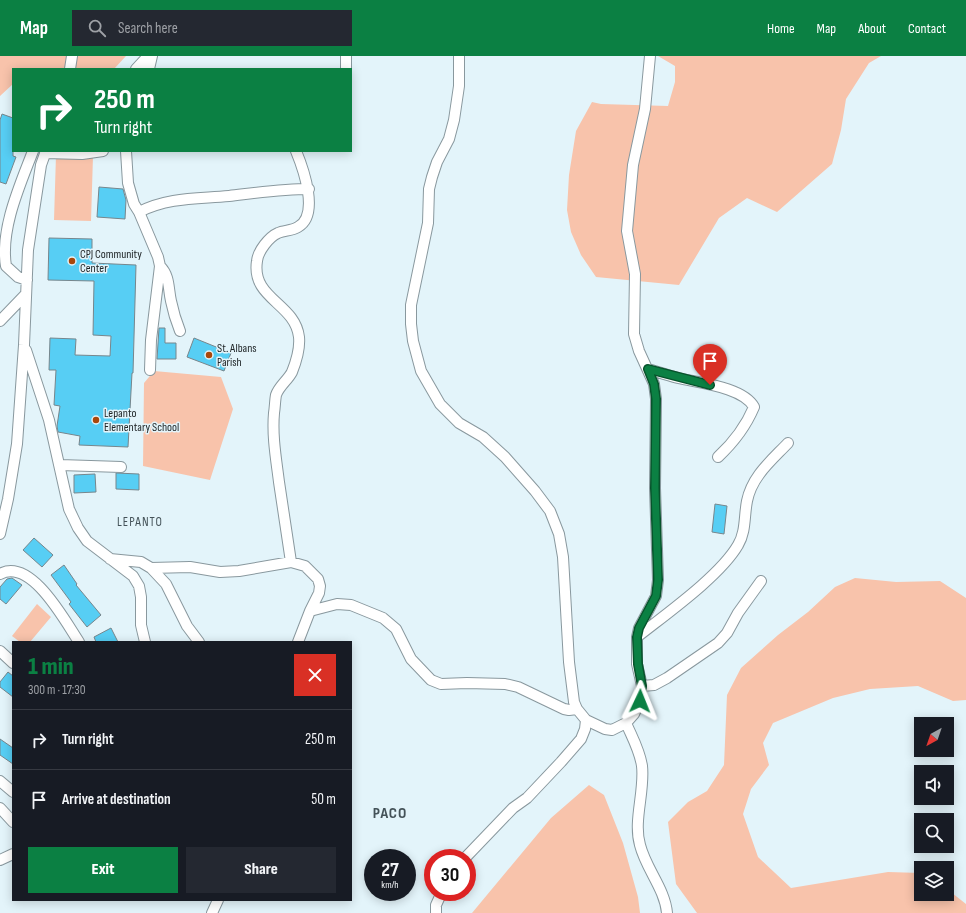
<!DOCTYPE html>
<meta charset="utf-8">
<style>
:root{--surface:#171b24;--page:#242831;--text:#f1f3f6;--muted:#9ea1a6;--line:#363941;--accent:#0b8043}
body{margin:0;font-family:"Sofia Sans Condensed",sans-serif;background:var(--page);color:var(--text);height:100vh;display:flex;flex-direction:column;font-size:15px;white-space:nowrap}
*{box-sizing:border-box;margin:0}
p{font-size:13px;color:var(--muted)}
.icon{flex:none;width:22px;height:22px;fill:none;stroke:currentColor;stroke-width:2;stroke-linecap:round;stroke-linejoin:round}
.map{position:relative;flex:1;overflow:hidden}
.drawer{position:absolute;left:12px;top:585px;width:340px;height:260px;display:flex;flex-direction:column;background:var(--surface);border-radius:0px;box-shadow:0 2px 10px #0003}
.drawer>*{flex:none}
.banner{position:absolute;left:12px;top:12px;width:340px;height:84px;border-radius:0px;box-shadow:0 2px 10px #0003;background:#0b8043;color:#fff;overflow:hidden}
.needle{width:26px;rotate:220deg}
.fabs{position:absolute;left:914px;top:661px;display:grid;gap:8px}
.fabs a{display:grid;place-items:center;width:40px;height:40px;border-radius:0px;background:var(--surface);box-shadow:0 2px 10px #0003;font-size:20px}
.speed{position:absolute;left:364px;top:793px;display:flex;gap:8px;font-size:20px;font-weight:700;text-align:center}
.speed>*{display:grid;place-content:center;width:52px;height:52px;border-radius:50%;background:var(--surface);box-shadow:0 2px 10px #0003;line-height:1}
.speed small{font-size:10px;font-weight:400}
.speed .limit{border:6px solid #d22;background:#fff;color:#111}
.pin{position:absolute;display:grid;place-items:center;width:34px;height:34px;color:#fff;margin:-41px -17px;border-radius:50% 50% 50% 0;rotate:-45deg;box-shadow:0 0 4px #0007}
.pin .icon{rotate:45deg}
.me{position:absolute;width:44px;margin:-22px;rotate:2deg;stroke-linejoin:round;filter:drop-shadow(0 0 3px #0008)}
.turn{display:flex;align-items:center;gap:14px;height:84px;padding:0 16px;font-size:18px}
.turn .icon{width:52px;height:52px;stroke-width:2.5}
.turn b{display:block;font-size:28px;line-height:34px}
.round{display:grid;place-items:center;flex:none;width:42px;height:42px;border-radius:0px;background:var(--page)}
.headline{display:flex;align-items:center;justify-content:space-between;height:68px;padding:0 16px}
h1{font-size:24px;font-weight:800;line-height:30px;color:var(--accent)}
.action{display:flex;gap:8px;margin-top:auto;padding:8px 16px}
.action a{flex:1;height:46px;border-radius:0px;background:var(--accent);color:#fff;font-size:16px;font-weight:800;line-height:46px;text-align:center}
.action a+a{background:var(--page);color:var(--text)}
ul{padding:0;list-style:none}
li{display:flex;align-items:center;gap:12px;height:60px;padding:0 16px;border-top:1px solid var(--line)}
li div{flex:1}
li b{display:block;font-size:15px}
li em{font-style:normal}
header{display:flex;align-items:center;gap:24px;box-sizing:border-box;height:56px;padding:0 20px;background:var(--accent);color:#fff}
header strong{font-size:19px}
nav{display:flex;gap:22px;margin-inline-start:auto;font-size:14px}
.search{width:280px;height:36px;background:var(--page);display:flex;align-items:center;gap:10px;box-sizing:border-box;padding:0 14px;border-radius:0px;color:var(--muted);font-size:15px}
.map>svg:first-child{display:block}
.green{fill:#f8c3ab}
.building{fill:#57cef4;stroke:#77868c}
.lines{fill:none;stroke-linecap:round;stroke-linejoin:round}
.minor-casing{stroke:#89989e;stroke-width:12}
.minor{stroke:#fff;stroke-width:10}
.route-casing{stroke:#07532c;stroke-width:10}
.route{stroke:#0b8043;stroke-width:7}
.poi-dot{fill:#a9470a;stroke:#e3f4fa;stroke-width:1.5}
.labels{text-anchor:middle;stroke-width:3;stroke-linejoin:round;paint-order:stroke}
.poi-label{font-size:12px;fill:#202628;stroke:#e3f4fa;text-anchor:start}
.neighbourhood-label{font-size:13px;letter-spacing:1px;fill:#445258;stroke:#e3f4fa}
.district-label{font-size:16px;font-weight:bold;letter-spacing:1px;fill:#445258;stroke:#e3f4fa}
</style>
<header>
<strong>Map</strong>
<div class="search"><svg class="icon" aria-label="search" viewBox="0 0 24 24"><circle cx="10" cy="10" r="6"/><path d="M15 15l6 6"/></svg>Search here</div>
<nav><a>Home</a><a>Map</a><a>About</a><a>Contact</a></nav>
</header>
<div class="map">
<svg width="966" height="857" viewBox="0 0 966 857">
<rect width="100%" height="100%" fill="#e3f4fa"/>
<path class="green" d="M0,0H126L114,13H13V28L0,40Z
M658,0H881L869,7L846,43L841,74L832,108L777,156L747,142L719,162L679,229L596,221L581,199L571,176L567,154L569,119L576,75L592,46L601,48L668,50L675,26V10Z
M56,99L93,100L91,165L54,164Z
M154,315L221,321L233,353L210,424L143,410L144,327Z
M855,522L896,526L940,525L966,542V644L953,645L918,630L870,633L833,642L773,667L763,687L769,709L751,733L743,758L758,801L791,832L888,816L921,817V838H947V833L966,848V857H697L676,828L668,766L688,746L707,735L724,709L727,639L741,612L778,579L808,556L835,531Z
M37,548L51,561L30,586H20L12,580Z
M589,729L604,739L623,787L638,841L640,857H472L551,762Z"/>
<path class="building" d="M2,58L13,62V100L16,101L6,128L0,126V64Z
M99,131L123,133L126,144L125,163L97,161Z
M49,182L92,183V207L136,209L133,317H132L128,391L79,389L80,380L58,376L57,370L60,350L54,349L56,314H49L50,282L76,283L75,299L110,300L111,280L93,279L94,225L48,224Z
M159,272H165V287H176V303H157Z
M194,282L231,297L224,315L187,301Z
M116,417L139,418V434L116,433Z
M95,418L96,436L74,437V419Z
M715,448L727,450L724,478L712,476Z
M34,482L53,499L42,511L23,494Z
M64,509L77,528L76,529L101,559L87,571L69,548L71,546L51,519Z
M12,522L22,529L6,548L0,543V531L7,523Z
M111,572L118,586H96L94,581Z
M8,616L13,620V641L0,631V626Z
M0,683L13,692V708L0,699Z"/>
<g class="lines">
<defs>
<path id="minor" d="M459,0V30L454,64L449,83L437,106L432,121L429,133L428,167L411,249V268L413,285L421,315L440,348L459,367L483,381L505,401L535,435L550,455L559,478L563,501L569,606L574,646L577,653L586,664L605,673L612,674L626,667L634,658L640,645L642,630L637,608V581L639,572L656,540L658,524L655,432L656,343L654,328L639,295L634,278L635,218L627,175L633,109L645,53L650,0
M70,13L72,0
M136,13L148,0
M149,13L152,0
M346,13V0
M126,95L128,127L134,148L139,156L158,201L160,210L151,284L150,314
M45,97L82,98L103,95
M139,156C169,141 197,143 229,140C255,137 282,133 309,133
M160,210C170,220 168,232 171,245C173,255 176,265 180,275
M27,224L18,221L6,210C0,173 20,129 33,95
M0,265L26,238
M26,294L49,364L69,453L78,472L87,485L133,520L139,530L141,541V569L145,586
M648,313C658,316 667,319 678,322C699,327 743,331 754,351C746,370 733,387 718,401
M60,409L121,411
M0,478L8,443L17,388L24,289L28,194L41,109L46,95
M110,503L141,506L151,512L166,528L187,570L199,586
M291,506C287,479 283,453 279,426C276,402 272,380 274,357C275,351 275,344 276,339C279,330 288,324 292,316C296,306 300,291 299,281C295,247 251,243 257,205C258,195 269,181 278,177C284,174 292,175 298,171C320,159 303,112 296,95
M151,512L190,511L220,516L239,515L291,506L305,510L318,523L320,530L319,537L310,555L298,586
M0,518C31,501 65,565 79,586
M310,555L337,548L351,549L383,562L396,573L411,603L431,624L441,628L467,627L505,628L518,631L564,653L569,654L577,653
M637,581C666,558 720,520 738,489C746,476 744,460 747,445C752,420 771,405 788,387
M0,595L13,607
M642,630L654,629L667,622L718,587L727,577L738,557L761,525
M626,667C632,681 640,695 642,710C645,735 633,765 640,789C646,813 665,833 667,857
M0,725L13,736
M0,752L13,766
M465,802L513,752L527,742L561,706L581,683L585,673L586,664
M0,804L13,798
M212,857L218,844
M436,857V849L442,836"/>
</defs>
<use href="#minor" class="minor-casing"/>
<use href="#minor" class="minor"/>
</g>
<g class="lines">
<defs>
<path id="route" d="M640,645L642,630L638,608L637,581L639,572L656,540L658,524L655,432L656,343L654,328L648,313L710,329"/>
</defs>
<use href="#route" class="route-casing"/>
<use href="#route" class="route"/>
</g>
<g class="poi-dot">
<circle cx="72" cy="205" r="4"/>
<circle cx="209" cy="299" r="4"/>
<circle cx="96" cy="364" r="4"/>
</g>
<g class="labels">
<g class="poi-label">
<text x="80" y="202">CPJ Community<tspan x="80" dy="14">Center</tspan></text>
<text x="217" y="296">St. Albans<tspan x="217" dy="14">Parish</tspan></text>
<text x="104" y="361">Lepanto<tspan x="104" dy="14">Elementary School</tspan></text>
</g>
<g class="neighbourhood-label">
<text x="140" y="470">LEPANTO</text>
</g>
<g class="district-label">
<text x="390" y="762">PACO</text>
</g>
</g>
</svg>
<div class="fabs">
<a><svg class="needle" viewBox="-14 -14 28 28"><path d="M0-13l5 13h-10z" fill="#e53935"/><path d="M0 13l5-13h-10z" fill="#9ea1a6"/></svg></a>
<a><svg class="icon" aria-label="sound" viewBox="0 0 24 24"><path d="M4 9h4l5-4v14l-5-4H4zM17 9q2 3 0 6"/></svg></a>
<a><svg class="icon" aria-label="search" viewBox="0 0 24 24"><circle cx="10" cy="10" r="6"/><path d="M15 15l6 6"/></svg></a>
<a><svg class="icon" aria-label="layers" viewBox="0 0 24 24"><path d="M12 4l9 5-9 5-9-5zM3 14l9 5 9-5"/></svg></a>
</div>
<div class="speed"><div>27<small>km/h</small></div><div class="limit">30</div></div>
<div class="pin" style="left:710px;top:329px;background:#d93025"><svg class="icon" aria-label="arrive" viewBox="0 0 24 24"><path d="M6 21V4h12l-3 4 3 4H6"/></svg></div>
<svg class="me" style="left:640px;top:645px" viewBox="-20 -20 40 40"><path d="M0-17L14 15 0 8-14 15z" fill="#0b8043" stroke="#fff" stroke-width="4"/></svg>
<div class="banner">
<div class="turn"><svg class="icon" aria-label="right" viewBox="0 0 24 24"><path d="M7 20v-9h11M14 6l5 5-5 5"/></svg><div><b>250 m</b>Turn right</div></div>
</div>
<section class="drawer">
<div class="headline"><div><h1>1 min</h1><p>300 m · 17:30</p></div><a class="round" style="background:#d93025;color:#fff"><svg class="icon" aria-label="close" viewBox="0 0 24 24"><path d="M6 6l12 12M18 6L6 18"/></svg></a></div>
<ul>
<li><svg class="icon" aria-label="right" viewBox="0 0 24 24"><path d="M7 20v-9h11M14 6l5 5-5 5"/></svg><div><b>Turn right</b></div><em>250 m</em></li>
<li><svg class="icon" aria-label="arrive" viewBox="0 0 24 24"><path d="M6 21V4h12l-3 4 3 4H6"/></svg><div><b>Arrive at destination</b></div><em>50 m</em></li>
</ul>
<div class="action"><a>Exit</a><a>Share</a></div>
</section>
</div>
